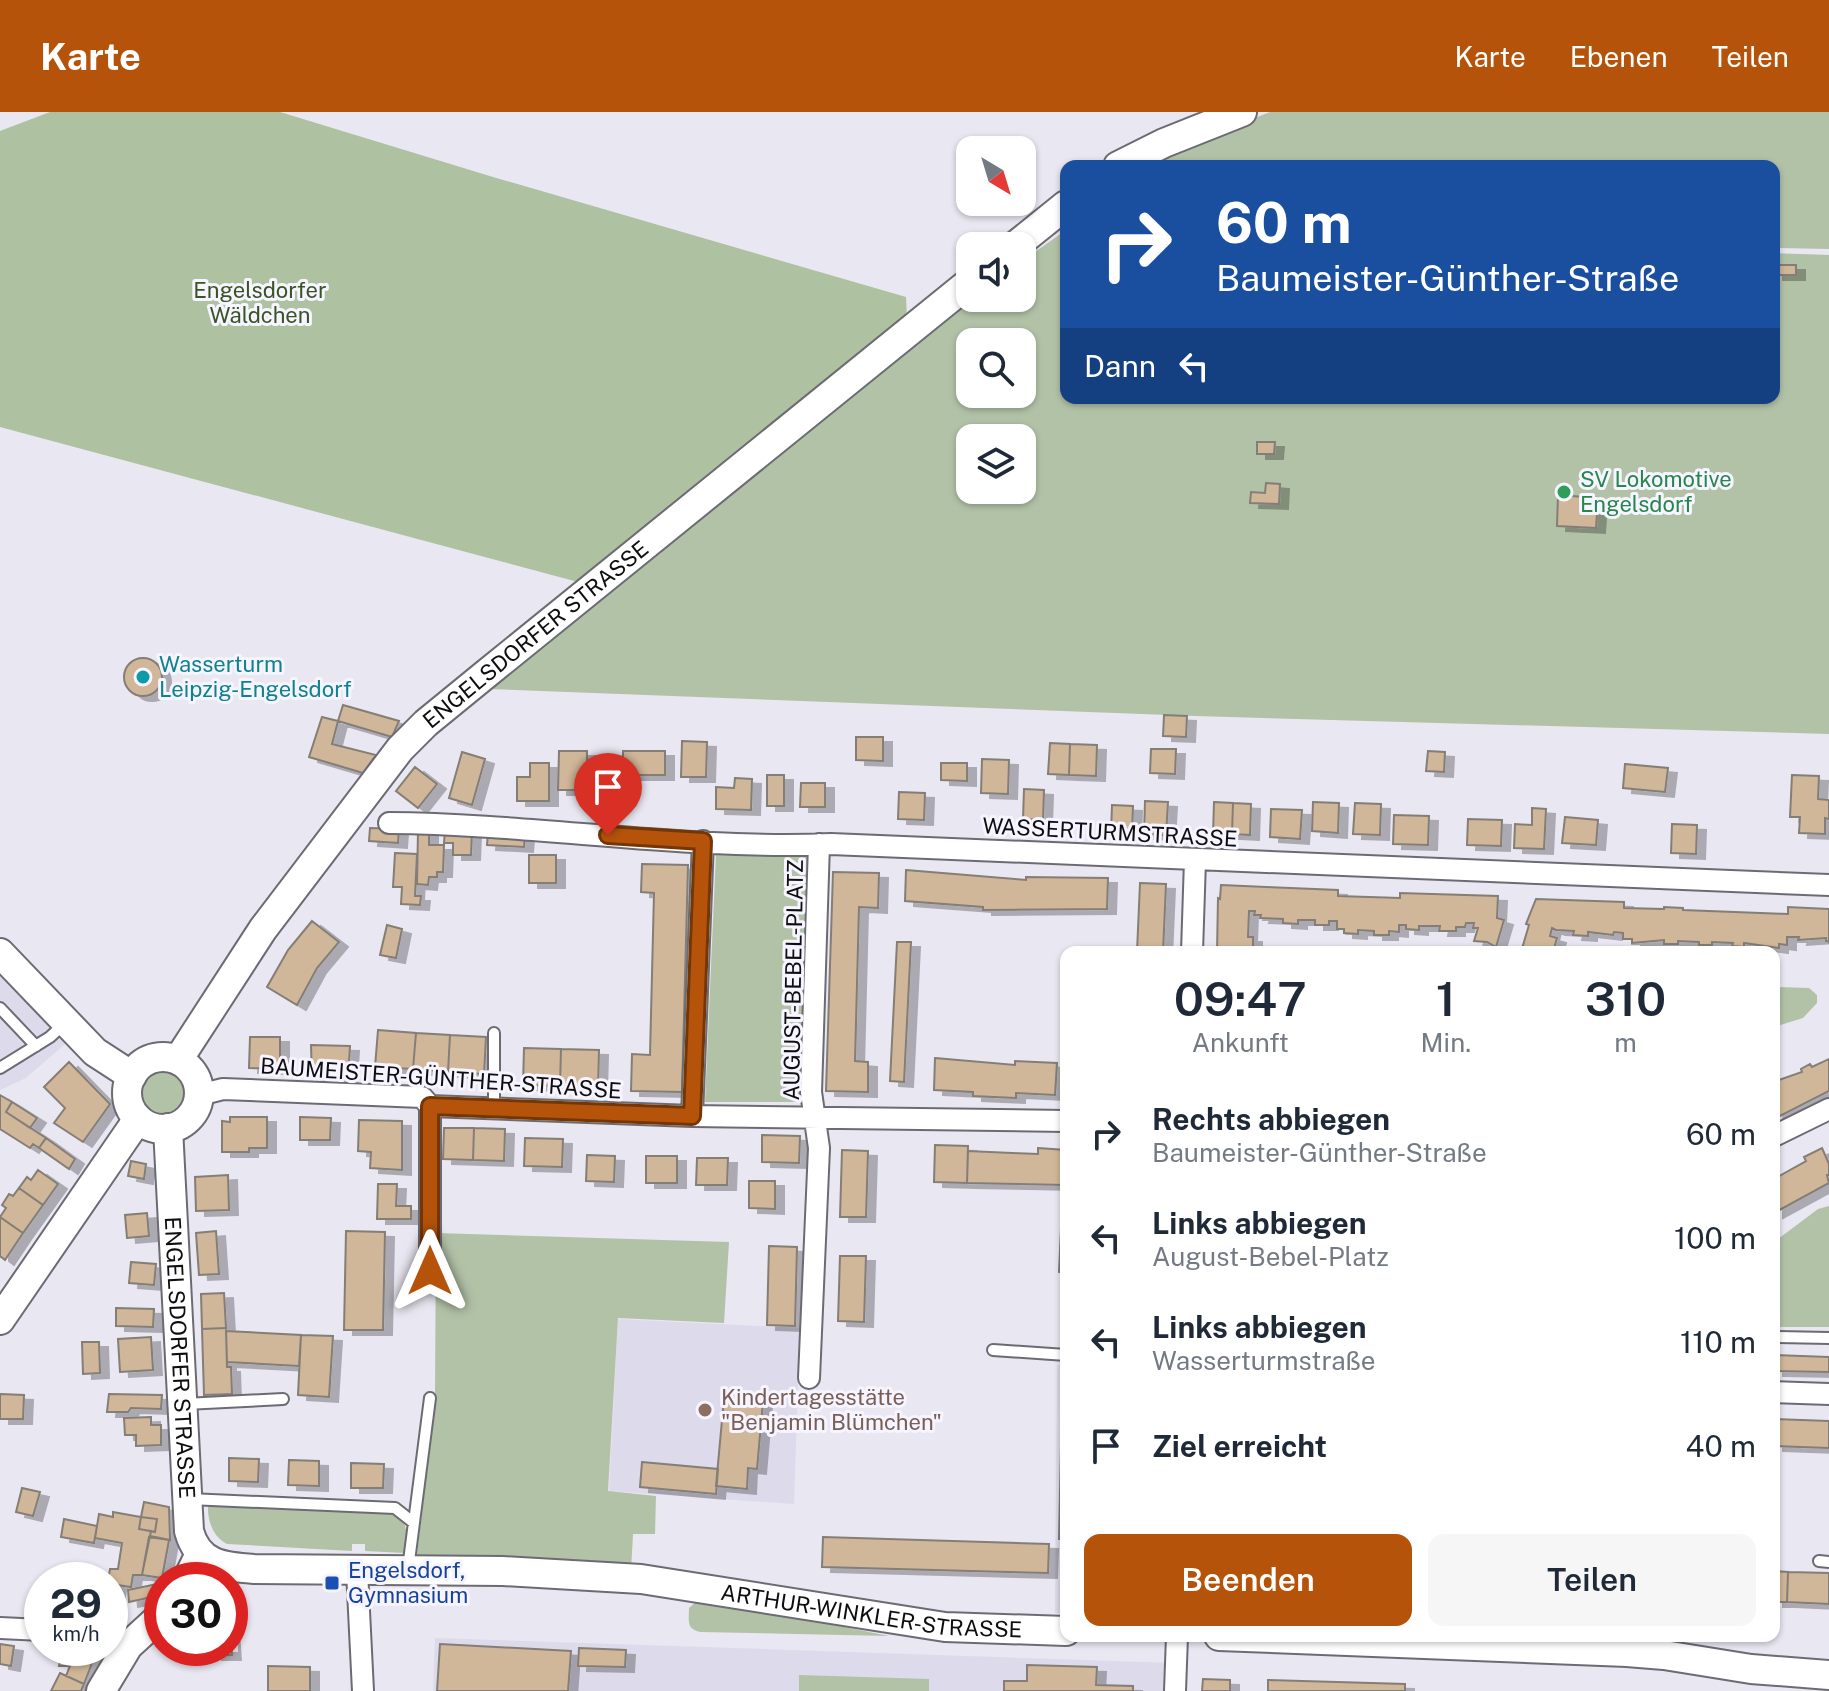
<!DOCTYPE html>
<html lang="de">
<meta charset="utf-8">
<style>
:root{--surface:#fff;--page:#f6f6f7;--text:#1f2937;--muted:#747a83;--accent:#b45309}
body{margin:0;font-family:"Public Sans",sans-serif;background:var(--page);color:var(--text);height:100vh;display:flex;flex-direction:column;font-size:30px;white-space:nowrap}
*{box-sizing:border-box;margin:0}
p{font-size:26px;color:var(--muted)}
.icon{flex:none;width:44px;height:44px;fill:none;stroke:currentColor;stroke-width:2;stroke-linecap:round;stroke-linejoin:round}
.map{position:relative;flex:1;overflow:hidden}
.details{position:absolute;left:1060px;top:834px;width:720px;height:696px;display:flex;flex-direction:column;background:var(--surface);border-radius:16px;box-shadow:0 2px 6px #0004}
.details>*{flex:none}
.top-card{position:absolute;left:1060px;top:48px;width:720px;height:244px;border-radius:16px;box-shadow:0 2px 6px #0004;background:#1a4fa0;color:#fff;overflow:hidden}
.needle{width:52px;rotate:142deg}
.buttons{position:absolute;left:956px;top:24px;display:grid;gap:16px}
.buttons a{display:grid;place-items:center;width:80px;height:80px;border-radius:16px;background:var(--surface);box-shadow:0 2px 6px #0004;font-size:40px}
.speed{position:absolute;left:24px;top:1450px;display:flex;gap:16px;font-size:40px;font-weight:700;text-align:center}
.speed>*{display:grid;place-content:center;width:104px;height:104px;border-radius:50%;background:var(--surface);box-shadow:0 2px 6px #0004;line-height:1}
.speed small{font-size:20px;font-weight:400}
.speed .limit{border:12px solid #d22;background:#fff;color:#111}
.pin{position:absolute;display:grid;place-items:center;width:68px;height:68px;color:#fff;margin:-82px -34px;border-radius:50% 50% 50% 0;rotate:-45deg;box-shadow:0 0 8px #0007}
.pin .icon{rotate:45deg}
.me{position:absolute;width:88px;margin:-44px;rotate:0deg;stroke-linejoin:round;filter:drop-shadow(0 0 6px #0008)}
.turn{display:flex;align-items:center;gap:28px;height:168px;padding:0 24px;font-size:36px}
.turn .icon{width:104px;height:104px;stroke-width:2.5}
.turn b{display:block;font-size:56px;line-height:68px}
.then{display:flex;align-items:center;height:76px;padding:0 24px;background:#0003;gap:16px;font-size:30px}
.eta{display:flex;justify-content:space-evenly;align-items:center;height:136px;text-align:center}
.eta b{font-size:48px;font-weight:600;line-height:56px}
.primary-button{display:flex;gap:16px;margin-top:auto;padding:16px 24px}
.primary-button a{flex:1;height:92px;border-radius:16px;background:var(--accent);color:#fff;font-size:32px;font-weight:600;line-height:92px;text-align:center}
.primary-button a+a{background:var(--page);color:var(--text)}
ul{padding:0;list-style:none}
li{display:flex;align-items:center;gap:24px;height:104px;padding:0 24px}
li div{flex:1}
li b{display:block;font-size:30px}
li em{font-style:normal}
header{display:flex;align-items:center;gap:48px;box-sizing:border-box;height:112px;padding:0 40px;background:var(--accent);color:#fff}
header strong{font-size:38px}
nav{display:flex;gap:44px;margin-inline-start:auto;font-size:28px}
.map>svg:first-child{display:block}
.built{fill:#dddaeb}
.green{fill:#b2c2a7;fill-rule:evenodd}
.forest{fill:#aec1a1}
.building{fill:#d1b799;stroke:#847e77;stroke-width:2;filter:url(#shadow)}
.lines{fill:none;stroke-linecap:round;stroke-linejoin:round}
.lane-casing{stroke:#6c6b73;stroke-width:14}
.street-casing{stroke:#6c6b73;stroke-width:24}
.secondary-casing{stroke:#6c6b73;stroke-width:32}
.lane{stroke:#fff;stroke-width:10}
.street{stroke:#fff;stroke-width:20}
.secondary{stroke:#fff;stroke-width:28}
.route-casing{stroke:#753606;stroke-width:20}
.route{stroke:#b45309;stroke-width:14}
.leisure-dot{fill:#2e9e5b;stroke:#f6f4fe;stroke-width:3}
.culture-dot{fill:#0f9aa8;stroke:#f6f4fe;stroke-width:3}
.education-dot{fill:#8d6e63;stroke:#f6f4fe;stroke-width:3}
.transit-dot{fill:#1a4fb4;stroke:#f6f4fe;stroke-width:3}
.labels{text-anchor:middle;stroke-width:6;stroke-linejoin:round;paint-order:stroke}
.park-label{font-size:22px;fill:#395323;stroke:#f6f4fe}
.leisure-label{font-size:22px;fill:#27864d;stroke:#f6f4fe;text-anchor:start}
.street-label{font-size:22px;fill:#0e0e11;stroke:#f6f4fe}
.culture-label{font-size:22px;fill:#0d838f;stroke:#f6f4fe;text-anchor:start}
.education-label{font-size:22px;fill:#785e54;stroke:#f6f4fe;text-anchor:start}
.transit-label{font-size:22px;fill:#164399;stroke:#f6f4fe;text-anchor:start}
</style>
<header>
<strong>Karte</strong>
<nav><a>Karte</a><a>Ebenen</a><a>Teilen</a></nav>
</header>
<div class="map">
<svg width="1829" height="1579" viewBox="0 0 1829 1579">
<defs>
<filter id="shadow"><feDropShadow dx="9" dy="5" stdDeviation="0" flood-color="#0004"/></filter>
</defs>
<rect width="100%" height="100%" fill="#e9e7f1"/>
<path class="built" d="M0,863L65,932L26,966L0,978Z
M618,1207L800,1216L794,1392L609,1379Z
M1057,1253L1066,1254V1501H1055Z
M435,1526L1175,1551L1174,1579H433Z"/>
<path class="green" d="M1270,0H1829V137L1774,136V54H1141L1184,34Z
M1062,121H1066V286H1774V141L1829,143V622L1195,604L488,577L972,186H1022V149ZM970,230H1022V282H970ZM970,326H1022V378H970Z
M716,741L811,745L802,990H705Z
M1774,875L1809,876L1817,883V891L1803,906L1774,915Z
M141 982a23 23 0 1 1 46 0a23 23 0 1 1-46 0Z
M1829,1094V1215H1774V1130L1818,1097Z
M436,1121L729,1130L724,1211L618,1206L608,1379L656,1384L655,1422H633L631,1459L416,1451L435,1283Z
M208,1393L391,1401C409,1410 409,1423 404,1441L365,1439V1432H352V1439L227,1432C213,1425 207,1408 208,1393Z
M698,1488H709L889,1524L700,1520C686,1517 689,1509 689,1496Z
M799,1563L929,1567V1579H799Z"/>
<path class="forest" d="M50,0H280L493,65L906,185L907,208L578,470L0,315V19Z"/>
<path class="building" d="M1774,153H1796V163H1774Z
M1257,330H1275L1274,342H1257Z
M1266,371L1280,372L1279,392L1250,391L1251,380L1265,381Z
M1558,383L1598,386L1596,416L1557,414Z
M124 565a19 19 0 1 1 38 0a19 19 0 1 1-38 0Z
M343,593L399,609L392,625L338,609Z
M1164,603L1187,604L1186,625L1163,624Z
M322,605L338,609L332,632L376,643L363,661L309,645Z
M856,625H883V649L856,648Z
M682,629L707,630L706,665H681Z
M1050,631L1070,632L1069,663L1048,662Z
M1070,632L1097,633L1096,664L1069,663Z
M1151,637H1176L1175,662L1150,661Z
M559,639H587V678H558Z
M623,639H665V663H623Z
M1428,639L1445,640L1444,660L1426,659Z
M462,640L485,647L472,693L449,686Z
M982,647L1009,648L1008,682L981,681Z
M530,651H549V689H517V665H530Z
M941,651H967V669L941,668Z
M1625,652L1668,656L1665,680L1623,676Z
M415,655L437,672L418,696L396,679Z
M767,663H784V694H767Z
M1792,663L1819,664L1818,687L1829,688V707L1825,706V722L1799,721L1800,705H1790Z
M735,666L752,667L751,698L716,697V675L734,676Z
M801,671H825V695H800Z
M1024,677L1044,678L1043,708L1023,707Z
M899,680L925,681L924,708L898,707Z
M1145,689L1168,690L1166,723L1144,722Z
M1214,690L1233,691L1232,722H1213Z
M1313,690L1339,691L1338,721L1312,719Z
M1233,691L1251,692L1250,723L1232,722Z
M1355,691L1381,692L1380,723L1353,722Z
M1112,693L1133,694L1132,721L1111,720Z
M1532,696L1546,697L1544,737L1514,736L1515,712L1532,713Z
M1271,697L1302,698L1300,727L1270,725Z
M1394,703L1429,704L1428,733L1393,732Z
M1565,705L1598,708L1596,733L1562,731Z
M1468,707L1502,708L1501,734L1467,733Z
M1672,712L1697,713L1696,742L1671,741Z
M370,716L399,717L398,731L369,729Z
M418,719H429V733H444L443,760H437V765H429L428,773L417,772Z
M445,719L472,720L471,743H453V731H444Z
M488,721L525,723L524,735L487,733Z
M395,741L417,742L415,784H421L420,793L401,792L402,775H393Z
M529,743H556V771H529Z
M642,752L688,753L682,980L631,979L632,942L650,943L654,781L641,780Z
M906,758L1026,768V765L1108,766L1107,797L983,798V795L905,789Z
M833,760L879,761L878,796L859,795L855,949L868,950V980L826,979Z
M1140,771L1166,772L1163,840H1137Z
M1221,773L1338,778V784L1400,786V781L1498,784L1497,806L1504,808L1496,835L1487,830L1474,829L1478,816H1473L1474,811H1466L1465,815H1456V819H1439L1440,814H1419V818L1406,817V813H1399V820L1389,819V823H1374V819L1358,818V822L1344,821V817H1337V809H1329V813H1315V808H1298V812L1283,811V807L1260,806L1261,803H1254L1255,799H1249L1248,825H1253V839L1217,840L1218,786L1220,787Z
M1536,787L1624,790V796L1664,797V795L1683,796V798L1788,802V795L1829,797V830L1826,829V826L1798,828L1799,825H1787V833L1779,832V836L1744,831V835L1732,834L1733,831L1712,830V833H1699V830L1678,829V832H1664V828L1632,831V827H1623V821L1614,820L1613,823L1588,820V824L1573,823L1574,819L1556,818L1552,816L1550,824L1557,826L1553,840H1521L1529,813L1526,812Z
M312,809L339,830L317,856L297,893L267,875L288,838Z
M387,813L402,817L396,846L380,843Z
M897,830H911L904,970L890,969Z
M378,918L416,921L413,957L375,955Z
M416,921L450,923L448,960L413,957Z
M450,923L486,925L484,962L448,960Z
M250,925H280V957L249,956Z
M311,933L350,934L348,965H312Z
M524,936L561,937L560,974L523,973Z
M561,937L599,938L598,975L560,974Z
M935,946L1015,953V949L1057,951L1055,983L1016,981V986L994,985L973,984V980L934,978Z
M1829,947V979L1774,1007L1776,969L1802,960L1801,957L1810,952L1812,955Z
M69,950L110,992L83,1030L54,1011L65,996L44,975Z
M0,983L12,990L6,1000L46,1026L39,1036L33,1032L30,1036L0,1017Z
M12,990L37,1006L30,1016L6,1000Z
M230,1005H267V1036H249V1040H222V1009L230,1010Z
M300,1005L331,1006L330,1028H300Z
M359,1008L402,1009V1058L370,1056L371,1040L358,1039Z
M444,1016H474L473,1048L443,1047Z
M474,1016L505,1017L504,1049L473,1048Z
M762,1023L800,1024L799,1051L762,1050Z
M46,1026L75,1047L69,1057L39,1036Z
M525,1026L563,1027L562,1055L524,1054Z
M935,1033L968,1034L967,1071L934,1070Z
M1038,1036L1066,1038V1073L967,1071L968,1039L1038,1042Z
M1822,1036L1829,1052V1063H1827L1829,1071L1774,1101V1067L1806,1049L1804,1045Z
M842,1038L868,1039L866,1105H840Z
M587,1043L615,1044L614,1070L586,1069Z
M646,1044H677V1071H646Z
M697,1046H728L727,1073H696Z
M131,1049L146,1052L144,1067L128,1064Z
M38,1058L58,1072L43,1093L19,1076L27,1065L31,1068Z
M228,1063L229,1098L196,1099L195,1065Z
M749,1069H775V1097L749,1096Z
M378,1072H397L396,1094H411V1107H377Z
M19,1076L43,1093L23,1121L0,1105L6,1096L2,1093L9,1082L13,1084Z
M147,1101L149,1124L127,1126L125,1103Z
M0,1105L23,1121L5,1148L0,1144Z
M1061,1117H1066V1161L1059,1160Z
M216,1119L219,1162L199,1163L196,1121Z
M346,1119L385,1120L383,1218H344Z
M769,1134L797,1135L795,1214L767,1213Z
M840,1144H866L864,1210L838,1209Z
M131,1150L156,1152L154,1173L129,1171Z
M224,1181L226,1216L202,1217L201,1182Z
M116,1196L154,1197L153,1215L116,1214Z
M226,1216L227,1255H231L232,1282L204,1283L202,1217Z
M226,1219L301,1223L299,1254L227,1250Z
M301,1223L333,1224L329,1285L298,1283Z
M151,1225L153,1258L120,1260L118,1227Z
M82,1230H99L100,1261L83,1262Z
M1774,1243L1829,1245V1260L1774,1259Z
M0,1282L24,1283L23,1307H0Z
M109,1282L162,1283L161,1297L131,1296L128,1300H107Z
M724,1286L763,1289L757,1357L748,1356L747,1377L716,1374Z
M151,1305V1313H161V1333L136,1334V1323H125L124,1306Z
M1774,1307L1829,1309V1336L1774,1334Z
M1061,1336L1066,1337V1427H1059Z
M229,1346L259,1347L258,1370L229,1369Z
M289,1348L319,1349V1374L288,1373Z
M642,1350L718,1357L716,1382L640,1375Z
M351,1351L384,1352L383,1376H351Z
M22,1376L40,1380L33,1404L16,1400Z
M144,1390L169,1395L170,1428L150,1424L151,1419L155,1420L157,1407L141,1405Z
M113,1400L141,1405L139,1417L151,1419L142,1463H133L131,1475L117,1473L115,1488H110V1468H99L100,1461L109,1463L110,1457H118L122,1431L95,1426L99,1402L113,1405Z
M141,1405L157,1407L155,1420L139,1417Z
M64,1407L97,1414L94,1431L61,1425Z
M149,1425L169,1428L162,1466L142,1463Z
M823,1425L1049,1432L1048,1461L822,1455Z
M1774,1459L1788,1460L1787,1490H1774Z
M1788,1460L1829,1461V1492L1787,1490Z
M162,1471L161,1483L129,1490L128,1478Z
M230,1515L232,1543H213V1536H230Z
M0,1532L14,1534L11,1554L0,1552Z
M440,1532L571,1539L568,1579H437Z
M63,1536L97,1538L84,1572L66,1564L70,1554H59Z
M579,1536L626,1538L625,1555L578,1554Z
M1027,1553L1097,1555L1096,1573L1133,1574V1579H1004V1569H1027Z
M268,1554L310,1555V1579H268Z
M60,1561L84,1572L81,1579H51Z
M1203,1567L1230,1568V1579H1202Z
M1268,1568L1405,1572V1579H1268Z"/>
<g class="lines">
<defs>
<path id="lane" d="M0,896L36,934
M0,956L50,925L64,912
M494,996V921
M1774,1225L1829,1226
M993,1238L1066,1243
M185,1292L283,1287
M189,1387L395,1396L414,1411
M1819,1449L1829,1450
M408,1457L430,1286"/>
<path id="street" d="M389,711C536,712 684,738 831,732L1829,773
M1192,840L1195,748
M199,983L223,977L422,985L430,994L692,1004L1066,1009
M692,1004L703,729
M1774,1024L1829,997
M430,1159V994
M809,1266L819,1036L811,980L819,732
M1774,1280L1829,1282
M357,1459L363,1579
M0,1516L42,1518
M1175,1579L1177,1524"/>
<g id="secondary">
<path d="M1118,54L1164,31L1242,0"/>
<path d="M1015,134L1066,93"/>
<path d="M0,841L95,940L132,964"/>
<circle cx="163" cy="981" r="36"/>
<path id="s1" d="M178,948L263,817L400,637L426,611L486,562L970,170"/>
<path id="s2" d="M168,1016L189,1419C198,1453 224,1455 254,1457L503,1459L641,1467L945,1515L1066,1519"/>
<path d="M0,1208L138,1007"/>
<path d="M187,1468L200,1442"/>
<path d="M1219,1524L1627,1540L1664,1543L1751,1557L1829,1563"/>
<path d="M101,1579L128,1534L162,1503"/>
</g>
</defs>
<use href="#lane" class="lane-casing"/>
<use href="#street" class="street-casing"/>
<use href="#secondary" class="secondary-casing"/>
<use href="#lane" class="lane"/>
<use href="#street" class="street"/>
<use href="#secondary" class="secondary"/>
</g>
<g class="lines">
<defs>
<path id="route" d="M430,1159V994L692,1004L703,729L608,723"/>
</defs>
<use href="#route" class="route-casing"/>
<use href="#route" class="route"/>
</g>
<circle class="leisure-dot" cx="1564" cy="380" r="8"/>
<circle class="culture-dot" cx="143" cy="565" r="8"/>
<circle class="education-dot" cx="705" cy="1298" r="8"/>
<rect class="transit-dot" x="324" y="1463" width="16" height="16" rx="4"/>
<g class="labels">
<g class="park-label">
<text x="260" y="186">Engelsdorfer<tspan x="260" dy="25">Wäldchen</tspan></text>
</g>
<g class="leisure-label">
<text x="1580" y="375">SV Lokomotive<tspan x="1580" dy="25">Engelsdorf</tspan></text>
</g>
<g class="street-label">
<text dy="8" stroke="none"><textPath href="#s1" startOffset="560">ENGELSDORFER STRASSE</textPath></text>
<text transform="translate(1110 720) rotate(3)" y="8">WASSERTURMSTRASSE</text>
<text transform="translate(793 868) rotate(-89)" y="8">AUGUST-BEBEL-PLATZ</text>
<text transform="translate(441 966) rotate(4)" y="8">BAUMEISTER-GÜNTHER-STRASSE</text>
<text dy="8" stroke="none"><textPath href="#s2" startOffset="230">ENGELSDORFER STRASSE</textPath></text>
<text dy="8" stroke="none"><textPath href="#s2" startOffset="1106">ARTHUR-WINKLER-STRASSE</textPath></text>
</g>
<g class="culture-label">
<text x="159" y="560">Wasserturm<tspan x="159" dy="25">Leipzig-Engelsdorf</tspan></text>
</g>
<g class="education-label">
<text x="721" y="1293">Kindertagesstätte<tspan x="721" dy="25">"Benjamin Blümchen"</tspan></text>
</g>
<g class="transit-label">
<text x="348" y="1466">Engelsdorf,<tspan x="348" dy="25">Gymnasium</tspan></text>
</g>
</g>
</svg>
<div class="buttons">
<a><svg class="needle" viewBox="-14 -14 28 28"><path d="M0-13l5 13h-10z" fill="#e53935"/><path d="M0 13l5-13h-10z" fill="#747a83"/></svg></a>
<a><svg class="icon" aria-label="sound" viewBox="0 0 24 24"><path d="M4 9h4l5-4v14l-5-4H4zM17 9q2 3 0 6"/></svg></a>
<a><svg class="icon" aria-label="search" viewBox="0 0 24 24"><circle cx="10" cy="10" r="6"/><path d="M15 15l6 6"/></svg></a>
<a><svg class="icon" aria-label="layers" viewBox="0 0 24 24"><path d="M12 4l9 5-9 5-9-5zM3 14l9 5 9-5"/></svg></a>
</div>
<div class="speed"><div>29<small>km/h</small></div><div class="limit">30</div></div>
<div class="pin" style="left:608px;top:723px;background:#d93025"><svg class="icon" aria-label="arrive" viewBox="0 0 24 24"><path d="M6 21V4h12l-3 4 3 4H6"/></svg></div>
<svg class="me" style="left:430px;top:1159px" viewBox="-20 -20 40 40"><path d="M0-17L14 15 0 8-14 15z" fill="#b45309" stroke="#fff" stroke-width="4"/></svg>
<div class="top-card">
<div class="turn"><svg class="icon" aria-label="right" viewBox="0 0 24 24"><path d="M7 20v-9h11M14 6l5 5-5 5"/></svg><div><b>60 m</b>Baumeister-Günther-Straße</div></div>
<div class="then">Dann<svg class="icon" aria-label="left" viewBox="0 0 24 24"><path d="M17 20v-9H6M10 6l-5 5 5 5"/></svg></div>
</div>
<section class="details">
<div class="eta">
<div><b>09:47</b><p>Ankunft</p></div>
<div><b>1</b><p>Min.</p></div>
<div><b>310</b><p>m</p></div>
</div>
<ul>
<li><svg class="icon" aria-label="right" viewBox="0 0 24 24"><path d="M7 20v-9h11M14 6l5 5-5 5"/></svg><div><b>Rechts abbiegen</b><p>Baumeister-Günther-Straße</p></div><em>60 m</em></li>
<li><svg class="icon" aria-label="left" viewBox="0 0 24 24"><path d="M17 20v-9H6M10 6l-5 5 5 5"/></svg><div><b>Links abbiegen</b><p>August-Bebel-Platz</p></div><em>100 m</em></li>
<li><svg class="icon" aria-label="left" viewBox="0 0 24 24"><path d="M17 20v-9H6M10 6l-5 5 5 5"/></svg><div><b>Links abbiegen</b><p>Wasserturmstraße</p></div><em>110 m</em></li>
<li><svg class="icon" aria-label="arrive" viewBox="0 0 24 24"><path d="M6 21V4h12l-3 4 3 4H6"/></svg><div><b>Ziel erreicht</b></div><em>40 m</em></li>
</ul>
<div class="primary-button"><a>Beenden</a><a>Teilen</a></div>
</section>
</div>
